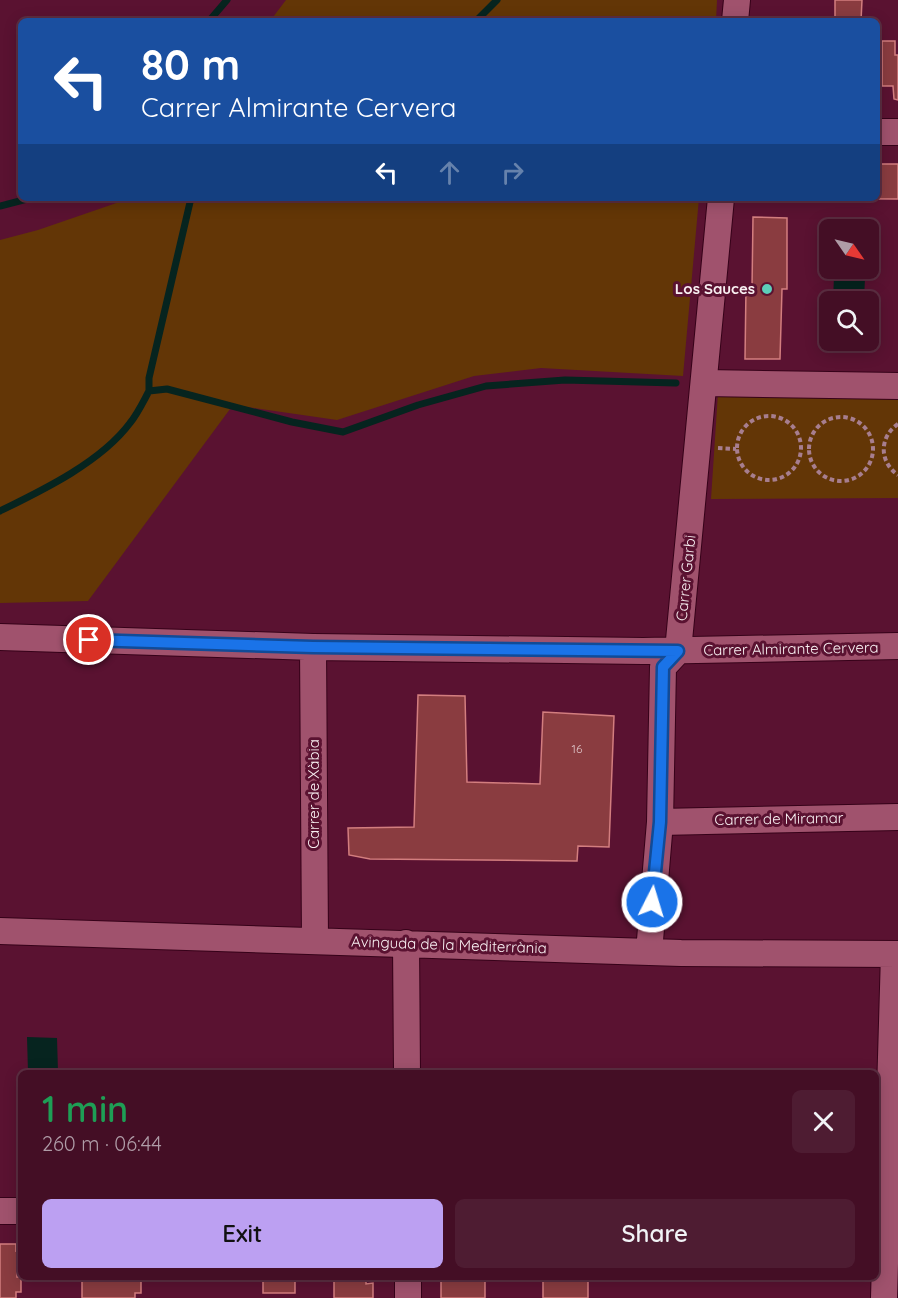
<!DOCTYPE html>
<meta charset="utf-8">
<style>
:root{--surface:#440e25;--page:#4e1c32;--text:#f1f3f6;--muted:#af9ca7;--line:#5c2e42;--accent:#bca0f2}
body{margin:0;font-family:Quicksand,sans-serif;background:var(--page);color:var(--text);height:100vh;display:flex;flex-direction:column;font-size:22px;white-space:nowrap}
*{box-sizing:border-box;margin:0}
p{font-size:20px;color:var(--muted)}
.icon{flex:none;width:33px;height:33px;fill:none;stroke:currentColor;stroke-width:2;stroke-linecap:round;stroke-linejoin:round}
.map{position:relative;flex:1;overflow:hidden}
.drawer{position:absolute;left:18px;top:1070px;width:861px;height:210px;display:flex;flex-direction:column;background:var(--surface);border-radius:9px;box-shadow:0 3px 15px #0003,0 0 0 2px var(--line)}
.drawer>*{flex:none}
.hud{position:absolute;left:18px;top:18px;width:862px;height:183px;border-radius:9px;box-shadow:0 3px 15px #0003,0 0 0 2px var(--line);background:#1a4fa0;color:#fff;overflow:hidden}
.needle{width:39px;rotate:124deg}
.fabs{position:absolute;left:819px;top:219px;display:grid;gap:12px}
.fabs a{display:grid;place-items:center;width:60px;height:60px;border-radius:9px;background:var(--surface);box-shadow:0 3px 15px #0003,0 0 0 2px var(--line);font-size:30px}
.pin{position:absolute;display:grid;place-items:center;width:51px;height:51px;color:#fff;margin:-26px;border:3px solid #fff;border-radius:50%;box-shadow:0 2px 6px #0007}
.me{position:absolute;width:66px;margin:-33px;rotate:5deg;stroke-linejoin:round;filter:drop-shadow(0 0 4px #0008)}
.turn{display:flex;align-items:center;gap:21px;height:126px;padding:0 24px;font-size:27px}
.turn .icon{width:78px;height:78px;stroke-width:2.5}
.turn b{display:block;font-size:42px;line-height:51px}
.lanes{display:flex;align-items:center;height:57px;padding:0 24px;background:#0003;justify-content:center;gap:30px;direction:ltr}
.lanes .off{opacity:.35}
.round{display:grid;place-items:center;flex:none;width:63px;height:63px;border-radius:9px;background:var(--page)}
.summary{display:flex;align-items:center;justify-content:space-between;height:102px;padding:0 24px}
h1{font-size:36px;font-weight:600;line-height:45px;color:#1e9e55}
.action{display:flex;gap:12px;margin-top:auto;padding:12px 24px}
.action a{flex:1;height:69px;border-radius:9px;background:var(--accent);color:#111;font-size:24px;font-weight:600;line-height:69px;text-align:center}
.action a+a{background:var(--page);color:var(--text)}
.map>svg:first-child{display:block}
.green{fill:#633606}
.water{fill:#06241f}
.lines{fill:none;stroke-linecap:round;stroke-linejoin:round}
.stream{stroke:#06241f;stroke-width:7}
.building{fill:#8a3c40;stroke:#d37e7f;stroke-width:1.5}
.minor-casing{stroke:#360219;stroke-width:28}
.path{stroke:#a77e8f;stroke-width:4;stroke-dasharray:4.5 3;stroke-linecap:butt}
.minor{stroke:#a0526d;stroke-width:26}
.route-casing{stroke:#114b97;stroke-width:15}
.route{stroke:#1a73e8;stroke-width:10}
.poi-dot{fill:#5dceb9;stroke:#5a1231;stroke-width:2}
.labels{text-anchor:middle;stroke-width:6;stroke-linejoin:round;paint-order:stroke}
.number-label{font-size:12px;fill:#ddc3c6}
.poi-label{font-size:15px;font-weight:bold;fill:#f9f0f2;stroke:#5a1231;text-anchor:end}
.street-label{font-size:15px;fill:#f9f0f2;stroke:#5a1231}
</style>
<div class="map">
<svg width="898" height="1298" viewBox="0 0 898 1298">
<rect width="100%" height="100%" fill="#5a1231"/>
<path class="green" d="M286,0H717L716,21H270Z
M131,198H699L683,376L541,368L474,376L337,420L233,405L88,601L0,603V240L38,230Z
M718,393L898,395V498L711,499Z"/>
<path class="water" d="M834,276L865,277L864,301H833Z
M27,1037L57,1038L58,1072H28Z"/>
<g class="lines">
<path class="stream" d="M209,21L227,0
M476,21L497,0
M0,206L31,198
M149,391V378L191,198
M0,511C43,490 101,462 130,423C138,413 143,402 149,391L167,389L292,422L343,432L418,405L486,386L565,380L676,383"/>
</g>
<path class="building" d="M835,0H862L861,21H835Z
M882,41H895V55H898V100L894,99L893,86H882Z
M878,164H898V199L755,198H878Z
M753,217L787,218V289H782L780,359H745L746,288H752Z
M418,695L465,696L467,782L540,784L543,712L614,716L609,847L578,846L577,861L370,859L349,855L348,828L414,827Z
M0,1244H16V1251L21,1250V1267H17V1277H21V1292H16V1298H0Z
M82,1276H136L141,1278V1293H135V1298H82V1281L87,1279H82Z
M263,1276H295V1293H263Z
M334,1276H366V1284L373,1283V1298H334Z
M441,1276H485V1298H441Z
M543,1276H588V1298H543Z"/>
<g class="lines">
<defs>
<path id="minor" d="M735,21L737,0
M878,132H898
M705,383L898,386
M0,637L313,647L643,651L898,646
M313,647L315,940
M660,822L898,817
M0,931L681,953L898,954
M406,943L407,1072
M649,952L660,822L663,667L678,651L721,198
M0,1211H21
M408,1276V1298
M884,1298L894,954"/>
</defs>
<use href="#minor" class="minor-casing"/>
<path class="path" d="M737 448a32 32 0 1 1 64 0a32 32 0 1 1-64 0Z
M809 449a32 32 0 1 1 64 0a32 32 0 1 1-64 0Z
M898,424C879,437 879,462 898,475
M718,448L736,449"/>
<use href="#minor" class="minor"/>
</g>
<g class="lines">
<defs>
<path id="route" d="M89,640L313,647L678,651L663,667L660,822L652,902"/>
</defs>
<use href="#route" class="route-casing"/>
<use href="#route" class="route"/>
</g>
<circle class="poi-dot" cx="767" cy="289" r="6"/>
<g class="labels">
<g class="number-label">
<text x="577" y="753">16</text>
</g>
<g class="poi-label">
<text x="755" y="294">Los Sauces</text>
</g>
<g class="street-label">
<text transform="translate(686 578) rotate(-84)" y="5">Carrer Garbi</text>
<text transform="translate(791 649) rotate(-1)" y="5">Carrer Almirante Cervera</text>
<text transform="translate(314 794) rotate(-90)" y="5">Carrer de Xàbia</text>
<text transform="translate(779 819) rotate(-1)" y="5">Carrer de Miramar</text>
<text transform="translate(449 945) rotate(2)" y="5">Avinguda de la Mediterrània</text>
</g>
</g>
</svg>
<div class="fabs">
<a><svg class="needle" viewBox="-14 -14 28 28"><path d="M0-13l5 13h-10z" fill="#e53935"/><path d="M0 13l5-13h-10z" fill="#af9ca7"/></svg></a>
<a><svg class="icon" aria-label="search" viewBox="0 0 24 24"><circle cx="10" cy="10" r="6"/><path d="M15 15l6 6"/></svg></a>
</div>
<div class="pin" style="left:89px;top:640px;background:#d93025"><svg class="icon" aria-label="arrive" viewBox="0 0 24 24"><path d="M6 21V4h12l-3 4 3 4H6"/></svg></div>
<svg class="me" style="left:652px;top:902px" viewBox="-20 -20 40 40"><circle r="17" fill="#1a73e8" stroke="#fff" stroke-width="3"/><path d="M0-11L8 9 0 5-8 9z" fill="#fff"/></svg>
<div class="hud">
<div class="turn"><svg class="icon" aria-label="left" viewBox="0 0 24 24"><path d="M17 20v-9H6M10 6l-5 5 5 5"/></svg><div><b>80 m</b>Carrer Almirante Cervera</div></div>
<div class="lanes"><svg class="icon" aria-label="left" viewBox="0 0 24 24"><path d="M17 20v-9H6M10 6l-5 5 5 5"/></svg><svg class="icon off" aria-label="ahead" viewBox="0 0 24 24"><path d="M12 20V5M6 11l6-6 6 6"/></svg><svg class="icon off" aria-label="right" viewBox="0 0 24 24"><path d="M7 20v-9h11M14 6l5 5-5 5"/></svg></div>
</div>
<section class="drawer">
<div class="summary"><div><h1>1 min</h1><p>260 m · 06:44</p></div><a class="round"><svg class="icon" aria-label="close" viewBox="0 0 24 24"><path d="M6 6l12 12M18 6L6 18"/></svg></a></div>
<div class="action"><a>Exit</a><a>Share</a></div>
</section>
</div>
